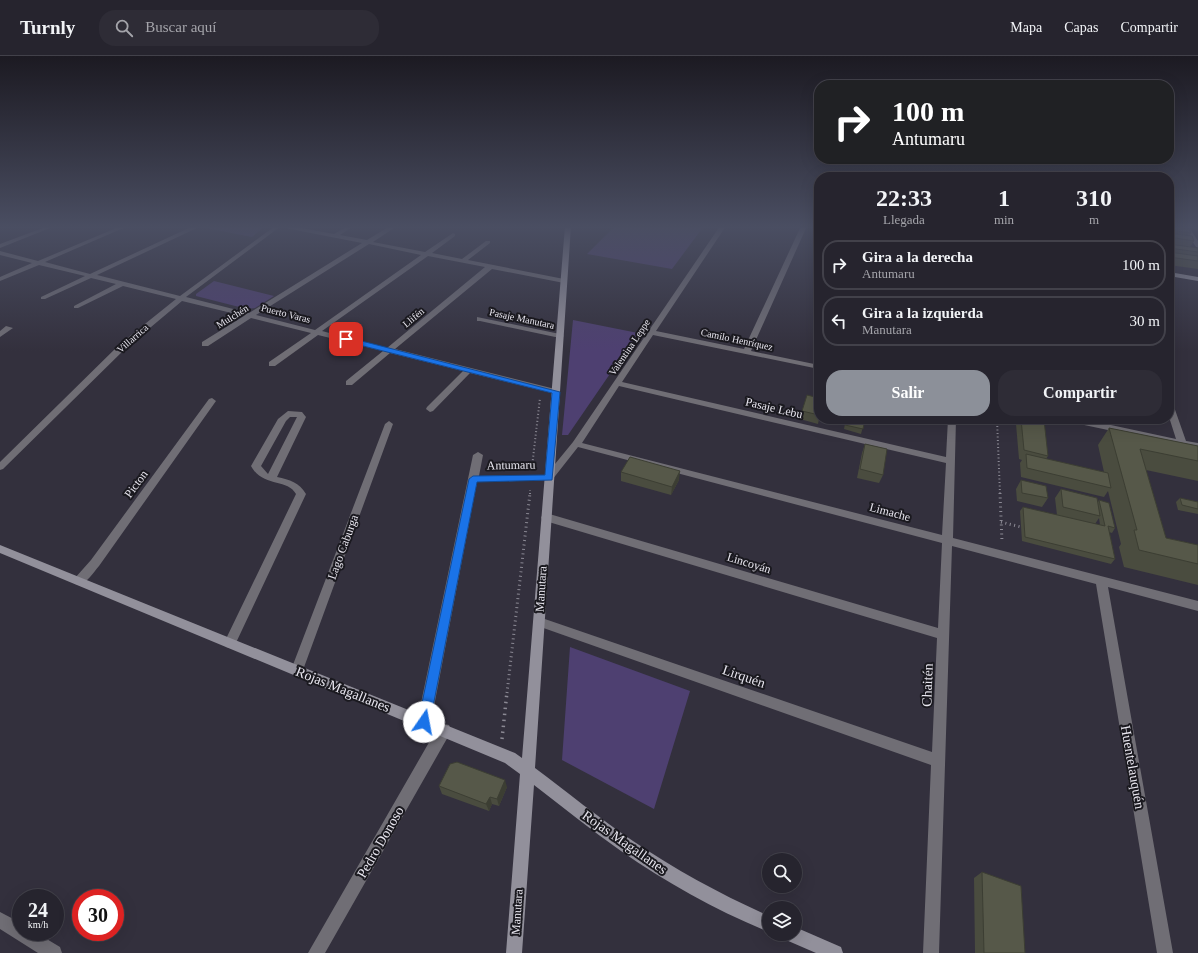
<!DOCTYPE html>
<html lang="es">
<meta charset="utf-8">
<style>
:root{--surface:#26242e;--page:#2e2c36;--text:#f1f3f6;--muted:#a4a4aa;--line:#42414a;--accent:#8c9099}
body{margin:0;font-family:"Times New Roman",serif;background:var(--page);color:var(--text);height:100vh;display:flex;flex-direction:column;font-size:15px;white-space:nowrap}
*{box-sizing:border-box;margin:0}
p{font-size:13px;color:var(--muted)}
.icon{flex:none;width:22px;height:22px;fill:none;stroke:currentColor;stroke-width:2;stroke-linecap:round;stroke-linejoin:round}
.map{position:relative;flex:1;overflow:hidden}
.side{position:absolute;left:814px;top:116px;width:360px;height:252px;display:flex;flex-direction:column;background:var(--surface);border-radius:16px;box-shadow:0 4px 16px #0002,0 0 0 1px var(--line)}
.side>*{flex:none}
.hud{position:absolute;left:814px;top:24px;width:360px;height:84px;border-radius:16px;box-shadow:0 4px 16px #0002,0 0 0 1px var(--line);background:#202124;color:#fff;overflow:hidden}
.fabs{position:absolute;left:762px;top:797px;display:grid;gap:8px}
.fabs a{display:grid;place-items:center;width:40px;height:40px;border-radius:50%;background:var(--surface);box-shadow:0 4px 16px #0002,0 0 0 1px var(--line);font-size:20px}
.speed{position:absolute;left:12px;top:833px;display:flex;gap:8px;font-size:20px;font-weight:700;text-align:center}
.speed>*{display:grid;place-content:center;width:52px;height:52px;border-radius:50%;background:var(--surface);box-shadow:0 4px 16px #0002,0 0 0 1px var(--line);line-height:1}
.speed small{font-size:10px;font-weight:400}
.speed .limit{border:6px solid #d22;background:#fff;color:#111}
.pin{position:absolute;display:grid;place-items:center;width:34px;height:34px;color:#fff;margin:-17px;border-radius:8px;box-shadow:0 2px 6px #0006}
.me{position:absolute;width:44px;margin:-22px;rotate:12deg;stroke-linejoin:round;filter:drop-shadow(0 0 3px #0008)}
.turn{display:flex;align-items:center;gap:14px;height:84px;padding:0 12px;font-size:18px}
.turn .icon{width:52px;height:52px;stroke-width:2.5}
.turn b{display:block;font-size:28px;line-height:34px}
.eta{display:flex;justify-content:space-evenly;align-items:center;height:68px;text-align:center}
.eta b{font-size:24px;font-weight:600;line-height:28px}
.button{display:flex;gap:8px;margin-top:auto;padding:8px 12px}
.button a{flex:1;height:46px;border-radius:16px;background:var(--accent);color:#fff;font-size:16px;font-weight:600;line-height:46px;text-align:center}
.button a+a{background:var(--page);color:var(--text)}
ul{padding:0;list-style:none}
li{display:flex;align-items:center;gap:12px;height:50px;margin:0 8px 6px;padding:0 4px;border:2px solid var(--line);border-radius:16px}
li div{flex:1}
li b{display:block;font-size:15px}
li em{font-style:normal}
header{display:flex;align-items:center;gap:24px;box-sizing:border-box;height:56px;padding:0 20px;background:var(--surface);border-bottom:1px solid var(--line)}
header strong{font-size:19px}
nav{display:flex;gap:22px;margin-inline-start:auto;font-size:14px}
.search{width:280px;height:36px;background:var(--page);display:flex;align-items:center;gap:10px;box-sizing:border-box;padding:0 14px;border-radius:16px;color:var(--muted);font-size:15px}
.map>svg:first-child{display:block}
.green{fill:#4e4071}
.lines{fill:none;stroke-linecap:round;stroke-linejoin:round}
.path-far2{stroke:#8b8994;stroke-width:2;stroke-dasharray:1 2.5;stroke-linecap:butt}
.path-far1{stroke:#8b8994;stroke-width:3;stroke-dasharray:1 3.5;stroke-linecap:butt}
.path{stroke:#8b8994;stroke-width:3.5;stroke-dasharray:1.5 4.5;stroke-linecap:butt}
.minor{fill:#706e75;fill-rule:evenodd}
.secondary{fill:#92909b;fill-rule:evenodd}
.wall{fill:#4a4c3f;fill-rule:evenodd}
.shaded-wall{fill:#3c3e33}
.building{fill:#565849;stroke:#3c3e33}
.route{fill:#1a73e8;stroke:#114b97}
.labels{text-anchor:middle;stroke-width:4;stroke-linejoin:round;paint-order:stroke}
.far-street-label{font-size:10px;fill:#e8e6ef;stroke:#1a191f}
.street-label{font-size:12px;fill:#e8e6ef;stroke:#1a191f}
.near-street-label{font-size:14px;fill:#e8e6ef;stroke:#1a191f}
</style>
<header>
<strong>Turnly</strong>
<div class="search"><svg class="icon" aria-label="search" viewBox="0 0 24 24"><circle cx="10" cy="10" r="6"/><path d="M15 15l6 6"/></svg>Buscar aquí</div>
<nav><a>Mapa</a><a>Capas</a><a>Compartir</a></nav>
</header>
<div class="map">
<svg width="1198" height="897" viewBox="0 0 1198 897">
<rect width="100%" height="100%" fill="#33303d"/>
<path class="green" d="M202,170H259L263,172L252,181L200,171Z
M615,170H704L672,213L587,198Z
M214,225L274,240L255,252L247,253L196,240V238Z
M573,264L638,277L568,379H562Z
M570,591L690,635L654,753L562,704Z"/>
<g class="lines">
<path class="path-far2" d="M997,363L1000,438
M532,411L540,342
M530,438V434"/>
<path class="path-far1" d="M1000,437L1002,486
M1001,466L1021,471
M507,637L530,437"/>
<path class="path" d="M502,683L507,636"/>
<path class="minor" d="M48,170H55L0,192V188Z
M121,170H128L45,206L90,218L193,170H200L199,171L97,219L180,240L275,170H281L186,241L249,257L362,187L285,172L282,170H291L334,178L348,170H354L340,179L367,184L390,170H393L394,172L373,186L425,196L453,177L455,178V180L432,197L462,203L486,185H490V187L468,204L564,223L567,225L564,227L492,213L395,293L559,334L560,336L556,338L470,317L433,355L430,356L426,353L427,351L463,315L390,297L352,329H346V325L383,295L318,279L275,310H269V306L311,277L251,262L208,290H202V286L244,260L182,245L126,292L3,413L0,414V406L120,288L176,243L123,230L78,252H74V250L116,228L91,222L45,243H41V241L85,220L39,209L0,225V221L32,207L0,199V195L38,205ZM369,188L421,199L315,274L256,259ZM428,200L485,211L387,292L322,275Z
M720,170H726L656,275L744,293L801,170H807L751,295L819,309V313L653,279L622,326L946,401L948,363H956L953,482L1198,545V555L1108,531L1173,897H1157L1096,528L952,490L939,897H923L931,709L535,569L533,566L535,563L539,561L932,696L937,582L542,464L541,461L546,457L938,572L942,487L578,391L552,424L477,426L431,666L429,670L424,672L419,670L417,666L473,399L478,396L483,399L479,420L546,419L573,386ZM619,330L946,407L942,479L582,387Z
M1169,171L1191,174L1198,185V192L1196,191L1187,177L1169,175Z
M477,261L560,278L564,280L560,282L480,265H477Z
M6,270L13,272L0,281V275Z
M212,342L216,345L99,510C93,517 85,531 75,528L73,525L75,522L91,504L209,343Z
M1169,345L1173,348L1186,385L1198,387V393L1070,366L1066,363H1083L1176,383L1169,361Z
M288,355L302,356L306,361L277,421C290,424 299,426 306,438L234,591L230,592L226,591L224,587L296,438C287,422 263,432 251,410L278,363ZM290,361H297L268,418L261,410L286,365Z
M389,365L393,368L303,614L301,618L297,620L293,618L291,614L385,368Z
M444,668L449,669L451,674L449,679L325,897H308L439,669Z
M0,856L21,867V876H35L60,891L62,897H38L0,873Z"/>
<path class="secondary" d="M565,170H571L535,712C567,736 599,762 633,785C676,814 722,839 769,860V876C717,855 667,827 621,795C591,774 563,751 534,729L522,897H506L520,718L505,707L0,497V489L515,697L522,702Z
M1169,216L1198,221V225L1169,220Z
M795,871L841,891L843,897H816L786,884L784,878H795Z"/>
</g>
<path class="wall" d="M1169,170H1185L1183,172L1191,177L1189,180L1194,185L1190,191L1198,192V213L1169,209Z
M1193,170H1198V175H1196Z
M819,342V363L818,368L800,363L802,355Z
M846,363H865L861,378L844,373Z
M1019,363H1037L1048,400L1046,403L1104,416L1098,389L1109,372L1198,390V425L1146,414L1166,482L1198,489V529L1124,511L1119,491L1121,488L1108,435L1104,441L1021,421L1020,407L1022,404L1019,403L1016,368Z
M865,388L883,419L879,427L857,422L862,397Z
M621,416L679,424L671,439L621,425Z
M1021,424L1048,442L1042,451L1017,445L1016,433Z
M1061,433L1098,446L1099,444L1115,472L1112,477L1109,476L1115,503L1111,508L1022,485L1020,455L1023,451L1057,459L1055,442ZM1099,462L1100,469L1095,468Z
M1180,442L1198,446V458L1178,454L1176,446Z
M439,730L507,731L499,750L492,748L489,755L442,738Z
M982,816L1025,897H975L974,822Z"/>
<path class="shaded-wall" d="M680,415L679,424L671,439L672,431Z
M505,724L507,731L499,750L497,743Z
M490,741L492,748L489,755L486,748Z"/>
<path class="building" d="M1169,170L1189,173L1191,177L1169,174Z
M1169,177L1192,180L1194,185L1169,181Z
M1169,188L1198,192V196L1169,192Z
M1169,196L1198,200V205L1169,201Z
M807,339L819,342V359L802,355Z
M847,363H865L863,373L845,369Z
M1021,363H1037L1044,364L1048,400L1024,394Z
M1109,372L1198,390V405L1140,393L1166,482L1198,489V508L1139,494L1134,474H1137Z
M865,388L887,393L883,419L860,413Z
M1026,398L1108,417L1111,432L1027,412Z
M630,401L680,415L672,431L621,416Z
M1021,424L1046,430L1048,442L1022,437Z
M1061,433L1097,442L1100,460L1063,451Z
M1180,442L1198,446V453L1182,449Z
M1099,444L1109,447L1115,472L1108,470L1115,503L1025,481L1023,451L1105,470Z
M457,706L505,724L497,743L490,741L486,748L439,730L450,708Z
M982,816L1021,830L1025,897H984Z"/>
<linearGradient id="sky" x2="0" y2="1"><stop stop-color="#1c1a22"/><stop offset="0.58" stop-color="#4a4e62"/><stop offset="1" stop-color="#4a4e62" stop-opacity="0"/></linearGradient>
<rect width="1198" height="295" fill="url(#sky)"/>
<path class="route" d="M346,281L560,336L552,424L477,426L430,666L428,670L424,672L420,670L418,666L469,423L473,420L545,419L552,337L343,285V283Z"/>
<g class="labels">
<g class="far-street-label">
<text transform="translate(286 257) rotate(14)" y="4">Puerto Varas</text>
<text transform="translate(232 260) rotate(-32)" y="4">Mulchén</text>
<text transform="translate(413 261) rotate(-40)" y="4">Llifén</text>
<text transform="translate(522 262) rotate(12)" y="4">Pasaje Manutara</text>
<text transform="translate(132 282) rotate(-41)" y="4">Villarrica</text>
<text transform="translate(737 283) rotate(12)" y="4">Camilo Henríquez</text>
<text transform="translate(629 291) rotate(-56)" y="4">Valentina Leppe</text>
</g>
<g class="street-label">
<text transform="translate(774 352) rotate(13)" y="4">Pasaje Lebu</text>
<text transform="translate(511 409) rotate(-1)" y="4">Antumaru</text>
<text transform="translate(136 428) rotate(-54)" y="4">Picton</text>
<text transform="translate(890 456) rotate(15)" y="4">Limache</text>
<text transform="translate(343 491) rotate(-70)" y="4">Lago Caburga</text>
<text transform="translate(749 507) rotate(17)" y="4">Lincoyán</text>
<text transform="translate(541 533) rotate(-86)" y="4">Manutara</text>
<text transform="translate(517 856) rotate(-86)" y="4">Manutara</text>
</g>
<g class="near-street-label">
<text transform="translate(744 620) rotate(19)" y="5">Lirquén</text>
<text transform="translate(927 629) rotate(-88)" y="5">Chaitén</text>
<text transform="translate(343 633) rotate(22)" y="5">Rojas Magallanes</text>
<text transform="translate(1133 711) rotate(80)" y="5">Huentelauquén</text>
<text transform="translate(380 786) rotate(-60)" y="5">Pedro Donoso</text>
<text transform="translate(625 786) rotate(35)" y="5">Rojas Magallanes</text>
</g>
</g>
</svg>
<div class="fabs">
<a><svg class="icon" aria-label="search" viewBox="0 0 24 24"><circle cx="10" cy="10" r="6"/><path d="M15 15l6 6"/></svg></a>
<a><svg class="icon" aria-label="layers" viewBox="0 0 24 24"><path d="M12 4l9 5-9 5-9-5zM3 14l9 5 9-5"/></svg></a>
</div>
<div class="speed"><div>24<small>km/h</small></div><div class="limit">30</div></div>
<div class="pin" style="left:346px;top:283px;background:#d93025"><svg class="icon" aria-label="arrive" viewBox="0 0 24 24"><path d="M6 21V4h12l-3 4 3 4H6"/></svg></div>
<svg class="me" style="left:424px;top:666px" viewBox="-20 -20 40 40"><circle r="19" fill="#fff"/><path d="M0-13L10 11 0 6-10 11z" fill="#1a73e8"/></svg>
<div class="hud">
<div class="turn"><svg class="icon" aria-label="right" viewBox="0 0 24 24"><path d="M7 20v-9h11M14 6l5 5-5 5"/></svg><div><b>100 m</b>Antumaru</div></div>
</div>
<section class="side">
<div class="eta">
<div><b>22:33</b><p>Llegada</p></div>
<div><b>1</b><p>min</p></div>
<div><b>310</b><p>m</p></div>
</div>
<ul>
<li><svg class="icon" aria-label="right" viewBox="0 0 24 24"><path d="M7 20v-9h11M14 6l5 5-5 5"/></svg><div><b>Gira a la derecha</b><p>Antumaru</p></div><em>100 m</em></li>
<li><svg class="icon" aria-label="left" viewBox="0 0 24 24"><path d="M17 20v-9H6M10 6l-5 5 5 5"/></svg><div><b>Gira a la izquierda</b><p>Manutara</p></div><em>30 m</em></li>
</ul>
<div class="button"><a>Salir</a><a>Compartir</a></div>
</section>
</div>
